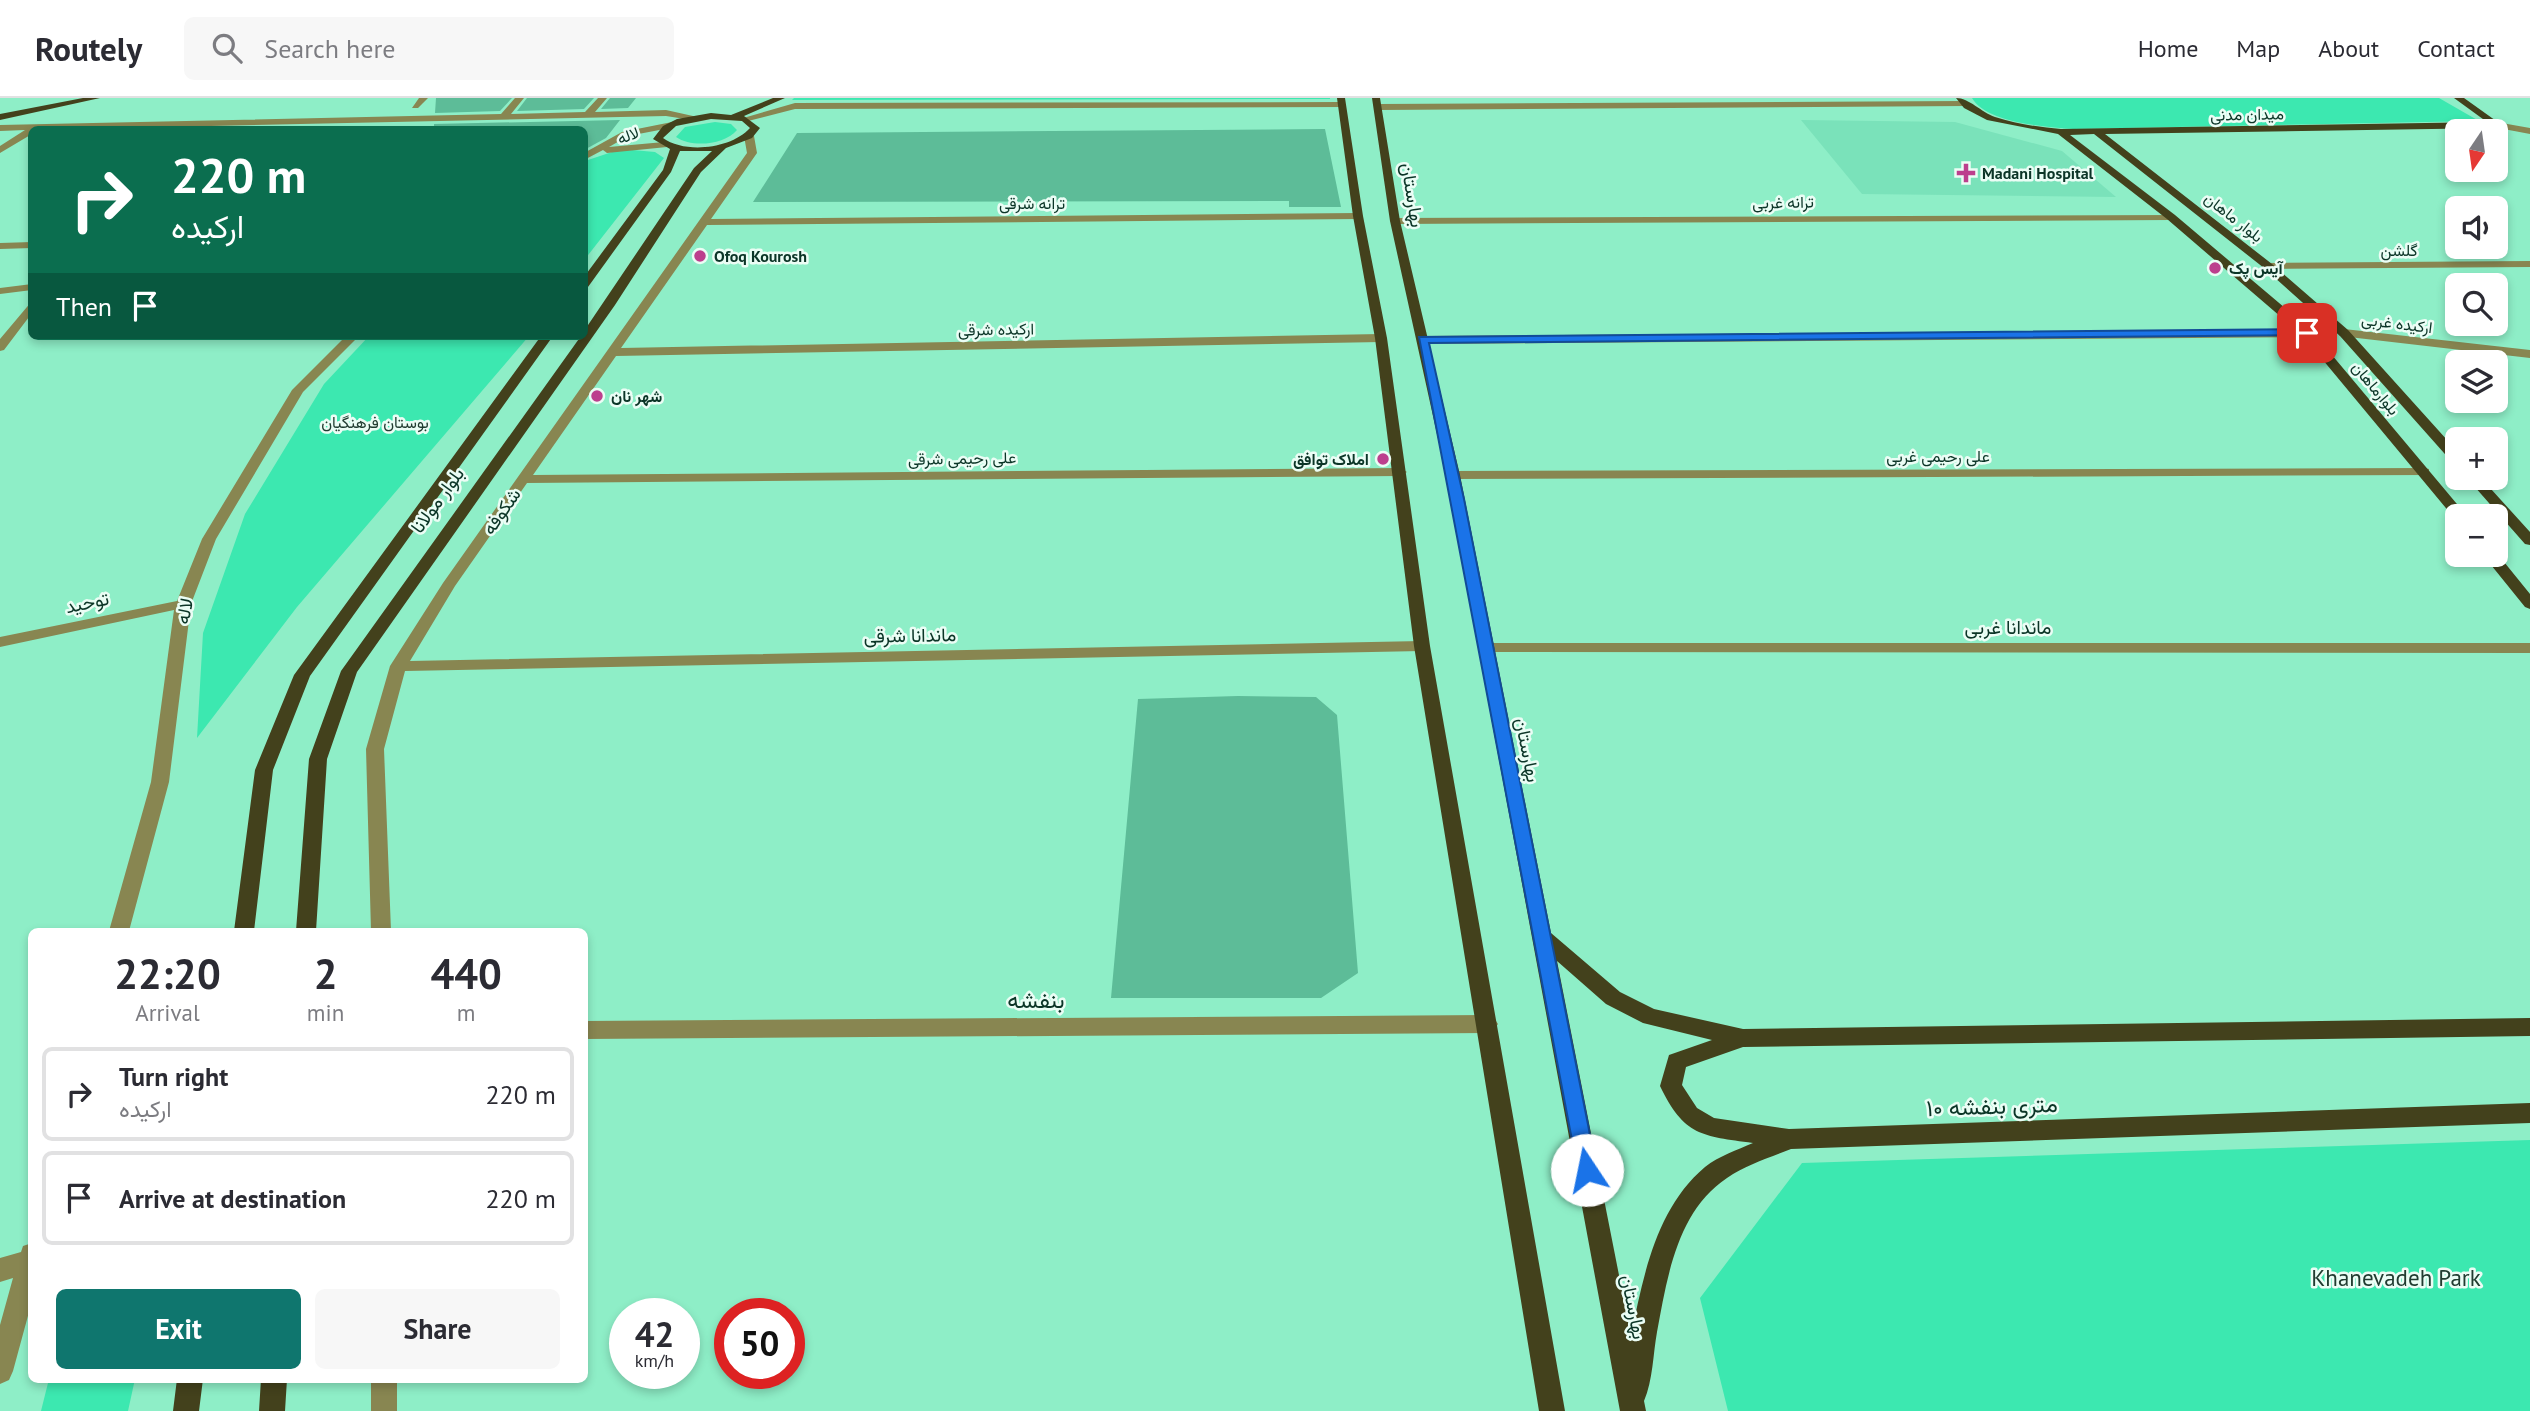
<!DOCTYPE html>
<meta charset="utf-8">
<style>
:root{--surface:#fff;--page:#f7f7f7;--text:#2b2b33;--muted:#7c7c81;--line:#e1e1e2;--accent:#0f766e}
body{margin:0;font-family:"PT Sans",Vazirmatn,sans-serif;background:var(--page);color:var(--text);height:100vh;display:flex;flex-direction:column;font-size:26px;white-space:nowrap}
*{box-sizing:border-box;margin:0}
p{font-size:23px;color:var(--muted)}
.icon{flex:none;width:38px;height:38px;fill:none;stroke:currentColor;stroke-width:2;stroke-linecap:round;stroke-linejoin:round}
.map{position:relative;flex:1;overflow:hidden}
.sheet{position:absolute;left:28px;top:830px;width:560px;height:455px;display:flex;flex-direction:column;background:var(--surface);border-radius:10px;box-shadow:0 4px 10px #0003}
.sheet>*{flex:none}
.top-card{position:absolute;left:28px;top:28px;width:560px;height:214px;border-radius:10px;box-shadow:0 4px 10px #0003;background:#0b6e4f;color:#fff;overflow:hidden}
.needle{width:46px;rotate:193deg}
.controls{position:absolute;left:2445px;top:21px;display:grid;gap:14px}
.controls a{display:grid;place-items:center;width:63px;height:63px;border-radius:10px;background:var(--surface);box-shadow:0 4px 10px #0003;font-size:35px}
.speed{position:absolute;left:609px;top:1200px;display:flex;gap:14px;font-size:35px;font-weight:700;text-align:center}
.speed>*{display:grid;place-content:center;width:91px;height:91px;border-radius:50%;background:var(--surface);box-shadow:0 4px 10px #0003;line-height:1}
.speed small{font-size:18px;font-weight:400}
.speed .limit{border:10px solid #d22;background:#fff;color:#111}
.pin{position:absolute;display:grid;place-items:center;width:60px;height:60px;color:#fff;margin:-30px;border-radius:14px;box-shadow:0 4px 10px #0006}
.me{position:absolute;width:77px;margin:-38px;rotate:349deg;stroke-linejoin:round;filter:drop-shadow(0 0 5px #0008)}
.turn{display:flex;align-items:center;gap:24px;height:147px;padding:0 28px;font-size:32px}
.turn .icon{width:91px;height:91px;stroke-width:2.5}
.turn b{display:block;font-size:49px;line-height:60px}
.then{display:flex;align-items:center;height:66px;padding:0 28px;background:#0003;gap:14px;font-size:26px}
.eta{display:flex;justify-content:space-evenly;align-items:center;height:119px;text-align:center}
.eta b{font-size:42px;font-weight:600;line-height:49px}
.cta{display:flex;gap:14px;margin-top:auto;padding:14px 28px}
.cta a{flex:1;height:80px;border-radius:10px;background:var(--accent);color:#fff;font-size:28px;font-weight:600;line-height:80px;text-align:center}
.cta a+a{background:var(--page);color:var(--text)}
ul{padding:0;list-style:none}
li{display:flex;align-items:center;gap:21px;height:94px;margin:0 14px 10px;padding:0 14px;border:4px solid var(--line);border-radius:10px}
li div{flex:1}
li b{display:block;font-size:26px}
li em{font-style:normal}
header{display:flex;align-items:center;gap:42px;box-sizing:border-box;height:98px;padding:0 35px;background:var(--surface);border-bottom:2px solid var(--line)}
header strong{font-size:33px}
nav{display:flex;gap:38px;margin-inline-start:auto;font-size:24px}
.search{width:490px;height:63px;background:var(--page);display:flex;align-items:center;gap:18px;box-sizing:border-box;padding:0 24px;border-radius:10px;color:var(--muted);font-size:26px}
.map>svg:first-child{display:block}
.built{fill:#7ae2ba}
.green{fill:#3ce8b0}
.building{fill:#5dbc98}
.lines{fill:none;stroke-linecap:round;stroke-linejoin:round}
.minor{fill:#888651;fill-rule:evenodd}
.major{fill:#43411c;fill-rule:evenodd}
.route{fill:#1a73e8;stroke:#114b97;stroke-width:2}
.poi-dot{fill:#bc3f8d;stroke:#ebfdf5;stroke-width:2.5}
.labels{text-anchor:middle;stroke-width:5;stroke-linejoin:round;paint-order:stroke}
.far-street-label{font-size:16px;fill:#0b3527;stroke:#ebfdf5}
.far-poi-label{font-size:16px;font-weight:bold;fill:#0b3527;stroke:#ebfdf5;text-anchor:start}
.far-park-label{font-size:16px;fill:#213c31;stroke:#ebfdf5}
.street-label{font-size:19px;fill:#0b3527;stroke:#ebfdf5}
.near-street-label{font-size:23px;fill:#0b3527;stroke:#ebfdf5}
.near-park-label{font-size:23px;fill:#213c31;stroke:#ebfdf5}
</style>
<header>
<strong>Routely</strong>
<div class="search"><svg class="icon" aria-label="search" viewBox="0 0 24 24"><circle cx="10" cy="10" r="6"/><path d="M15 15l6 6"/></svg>Search here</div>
<nav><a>Home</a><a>Map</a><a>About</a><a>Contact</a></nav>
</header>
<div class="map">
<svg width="2530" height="1313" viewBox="0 0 2530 1313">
<rect width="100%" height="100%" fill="#8eeec7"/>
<path class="built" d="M1801,22L1955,24L2062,53L2116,99L1862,96Z"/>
<path class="green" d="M794,0H1330V1L792,2Z
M1972,0H2439L2479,23L2073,31C2047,29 1986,25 1972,0Z
M715,24L731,26L737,32C724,47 692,50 676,39L685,29Z
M621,51L655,54L664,60L585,161V63Z
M369,238H529L297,509L197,640L203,535L245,416L324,286Z
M2530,1042V1313H1728L1700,1200L1802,1065Z
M49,1281H135L128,1313H41Z"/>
<path class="building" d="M436,0H512L500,13L435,15Z
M527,0H594L584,11L517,13Z
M610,0H636L628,10L601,11Z
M620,22L606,40L584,52V32H434V26Z
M1325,31L1341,109H1289V103L753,104L797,35Z
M1238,598L1316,599L1337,617L1358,875L1321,900H1111L1138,601Z"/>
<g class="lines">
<path class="minor" d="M419,0H428L418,10H412Z
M515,0H524L511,16L585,14L598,0H607L595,14L666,12L702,20L698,23L666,18L32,32V36L0,55V48L25,32L0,33V27L501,16Z
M1963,3L1966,8L1379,12L1375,9L1379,6Z
M1342,4L1345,9L795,11L744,24L740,21L795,5Z
M672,24L675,29L628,38L609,49L664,44L667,45V49L607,55L603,52L584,62V55L622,34Z
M2496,24L2530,30V36L2493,29Z
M749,35L754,38L757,55L711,121L1358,115L1363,118L1358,121L707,127L621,250L1381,236L1387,240L1381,244L616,258L533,377L1400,370L1407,374L1400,378L527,385L455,488L410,563L1422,543L1430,548L1422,553L405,573L384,651L391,833H371L366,651L390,568L443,485L747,55L744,38Z
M2175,117V121L2171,122L1395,126L1390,123L1395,120Z
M32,144V150L0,151V145Z
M2530,163V169L2268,171L2263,168L2268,165Z
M32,186V192L0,196V190Z
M32,203V215L4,252L0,253V241Z
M2344,231L2530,252V260L2340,238L2338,235Z
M2311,232L2313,235L2307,239L1423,246L1417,242L1423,238Z
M346,238H359L303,294L216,441L191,506L169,684L129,833H109L151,684L174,512L0,549V539L177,503L202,441L292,292Z
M2424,370L2429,371V377L1453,381L1446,377L1453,373Z
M1487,545H2530V555L1481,554L1479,550Z
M1487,917L1494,920L1498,926L1494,932L1487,935L584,941V923Z
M32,1145V1203L13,1273L9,1282L0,1286V1227L13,1180L0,1184V1160L21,1154L23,1148Z
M371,1281H397V1313H371Z"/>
<path class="major" d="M83,0H100L0,22V16Z
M773,0H785L744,18L760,30L752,40L726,50L701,74L615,207L357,574L327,661L316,833H296L309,661L341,573L581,238H584V233L694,70L712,53H680L671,74L588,189L584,190V179L663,72L670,51L653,41L663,28L677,21L711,15L731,17ZM711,21L742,23L750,30C731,51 685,56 663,40L676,28Z
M1337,0H1345L1363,118L1387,240L1430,548L1565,1313H1539L1414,548L1375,240L1353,118Z
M1372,0H1380L1400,123L1460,377L1551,835L1620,894L1654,911L1743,931L2530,920V938L1743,949L1686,969L1682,987L1697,1010L1714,1020L1789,1031L2530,1005V1025L1791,1051C1769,1060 1746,1067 1727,1080C1677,1113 1667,1180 1657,1234C1653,1256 1653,1282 1644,1303L1646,1313H1620L1446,377L1390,123ZM1557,863L1606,906L1643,925L1712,942L1669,957L1660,988C1684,1038 1702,1038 1753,1045C1737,1052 1719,1058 1705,1069C1656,1110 1643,1179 1631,1238Z
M1956,0C1969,0 1981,14 1995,19C2016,26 2039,29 2061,31L2487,24L2454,0H2464L2499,25L2496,30L2105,36L2272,166L2348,232L2457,353V365L2452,364L2340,238L2264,170L2094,36L2070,37L2175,117L2311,232L2467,418H2457L2455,421L2303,238L2167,121L2058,36L1987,22L1964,10Z
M541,238H553L310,578L273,672L254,833H234L255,672L294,577Z
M2467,380H2481L2530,434V447L2525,446Z
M2496,454L2530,496V511L2525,509L2483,457H2496Z
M177,1281H203L199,1313H173Z
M261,1281H287L285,1313H259Z"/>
</g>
<path class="route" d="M2307,231L2312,235L2310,237L1429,245L1464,401L1597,1072L1594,1079L1587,1082L1579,1079L1419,239Z"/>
<g class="poi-dot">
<path d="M1962.5 64.5h7v7h7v7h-7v7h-7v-7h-7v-7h7z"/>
<circle cx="700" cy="158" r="7"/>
<circle cx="2215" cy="170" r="7"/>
<circle cx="597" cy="298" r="7"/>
<circle cx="1383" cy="361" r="7"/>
</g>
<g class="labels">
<g class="far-street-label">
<text transform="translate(2247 16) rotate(-1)" y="6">میدان مدنی</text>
<text transform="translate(628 37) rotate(-20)" y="6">لاله</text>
<text transform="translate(1783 104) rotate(-1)" y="6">ترانه غربی</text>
<text x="1032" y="111">ترانه شرقی</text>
<text transform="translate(2234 119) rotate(38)" y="6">بلوار ماهان</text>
<text x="2399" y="158">گلشن</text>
<text transform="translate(2397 225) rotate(7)" y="6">ارکیده غربی</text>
<text transform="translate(996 231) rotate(-1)" y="6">ارکیده شرقی</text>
<text transform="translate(2376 290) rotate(50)" y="6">بلوارماهان</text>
<text x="1938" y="364">علی رحیمی غربی</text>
<text transform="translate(962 360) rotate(-1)" y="6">علی رحیمی شرقی</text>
</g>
<g class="far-poi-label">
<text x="1982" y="81">Madani Hospital</text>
<text x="714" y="164">Ofoq Kourosh</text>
<text x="2229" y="176">آیس پک</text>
<text x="611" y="304">شهر نان</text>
<text x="1369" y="367" text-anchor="end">املاک توافق</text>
</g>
<g class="far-park-label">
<text x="375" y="330">بوستان فرهنگیان</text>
</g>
<g class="street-label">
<text transform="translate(1413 97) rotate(81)" y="7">بهارستان</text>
<text transform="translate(437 402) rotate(-54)" y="7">بلوار مولانا</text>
<text transform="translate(501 413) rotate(-55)" y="7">شکوفه</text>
<text transform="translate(87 504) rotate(-12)" y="7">توحید</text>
<text transform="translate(184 513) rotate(-78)" y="7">لاله</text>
<text x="2008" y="536">ماندانا غربی</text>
<text transform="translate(910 537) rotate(-1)" y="7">ماندانا شرقی</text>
<text transform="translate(1528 652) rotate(79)" y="7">بهارستان</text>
<text transform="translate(1634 1209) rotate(79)" y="7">بهارستان</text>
</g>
<g class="near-street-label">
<text x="1036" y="910">بنفشه</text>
<text transform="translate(1992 1008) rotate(-2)" y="8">۱۰ متری بنفشه</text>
</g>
<g class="near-park-label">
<text x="2396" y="1188">Khanevadeh Park</text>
</g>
</g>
</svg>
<div class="controls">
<a><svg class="needle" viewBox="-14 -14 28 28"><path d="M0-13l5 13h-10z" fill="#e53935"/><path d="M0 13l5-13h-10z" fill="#7c7c81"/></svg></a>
<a><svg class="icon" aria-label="sound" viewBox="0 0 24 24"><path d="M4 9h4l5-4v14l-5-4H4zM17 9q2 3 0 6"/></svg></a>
<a><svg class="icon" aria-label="search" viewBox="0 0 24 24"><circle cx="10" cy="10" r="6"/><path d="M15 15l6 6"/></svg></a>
<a><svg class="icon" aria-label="layers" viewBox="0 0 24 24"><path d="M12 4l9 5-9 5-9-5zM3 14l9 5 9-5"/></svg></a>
<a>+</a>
<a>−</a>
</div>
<div class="speed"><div>42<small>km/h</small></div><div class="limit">50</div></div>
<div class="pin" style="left:2307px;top:235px;background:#d93025"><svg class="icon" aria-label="arrive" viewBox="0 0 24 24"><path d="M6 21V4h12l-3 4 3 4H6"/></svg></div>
<svg class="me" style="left:1587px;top:1072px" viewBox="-20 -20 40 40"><circle r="19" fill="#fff"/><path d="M0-13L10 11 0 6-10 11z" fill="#1a73e8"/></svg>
<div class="top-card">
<div class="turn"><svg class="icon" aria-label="right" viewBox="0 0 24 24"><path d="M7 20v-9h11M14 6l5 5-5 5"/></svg><div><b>220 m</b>ارکیده</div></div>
<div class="then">Then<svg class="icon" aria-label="arrive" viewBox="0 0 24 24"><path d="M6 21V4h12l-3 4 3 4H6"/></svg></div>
</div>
<section class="sheet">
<div class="eta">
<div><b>22:20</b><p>Arrival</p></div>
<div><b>2</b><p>min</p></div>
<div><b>440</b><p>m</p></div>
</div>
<ul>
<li><svg class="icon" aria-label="right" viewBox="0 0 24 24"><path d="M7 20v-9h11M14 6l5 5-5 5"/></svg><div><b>Turn right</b><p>ارکیده</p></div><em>220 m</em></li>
<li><svg class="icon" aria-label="arrive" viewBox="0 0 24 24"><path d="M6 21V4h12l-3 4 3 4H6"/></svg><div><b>Arrive at destination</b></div><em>220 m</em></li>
</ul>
<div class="cta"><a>Exit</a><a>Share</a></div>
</section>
</div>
